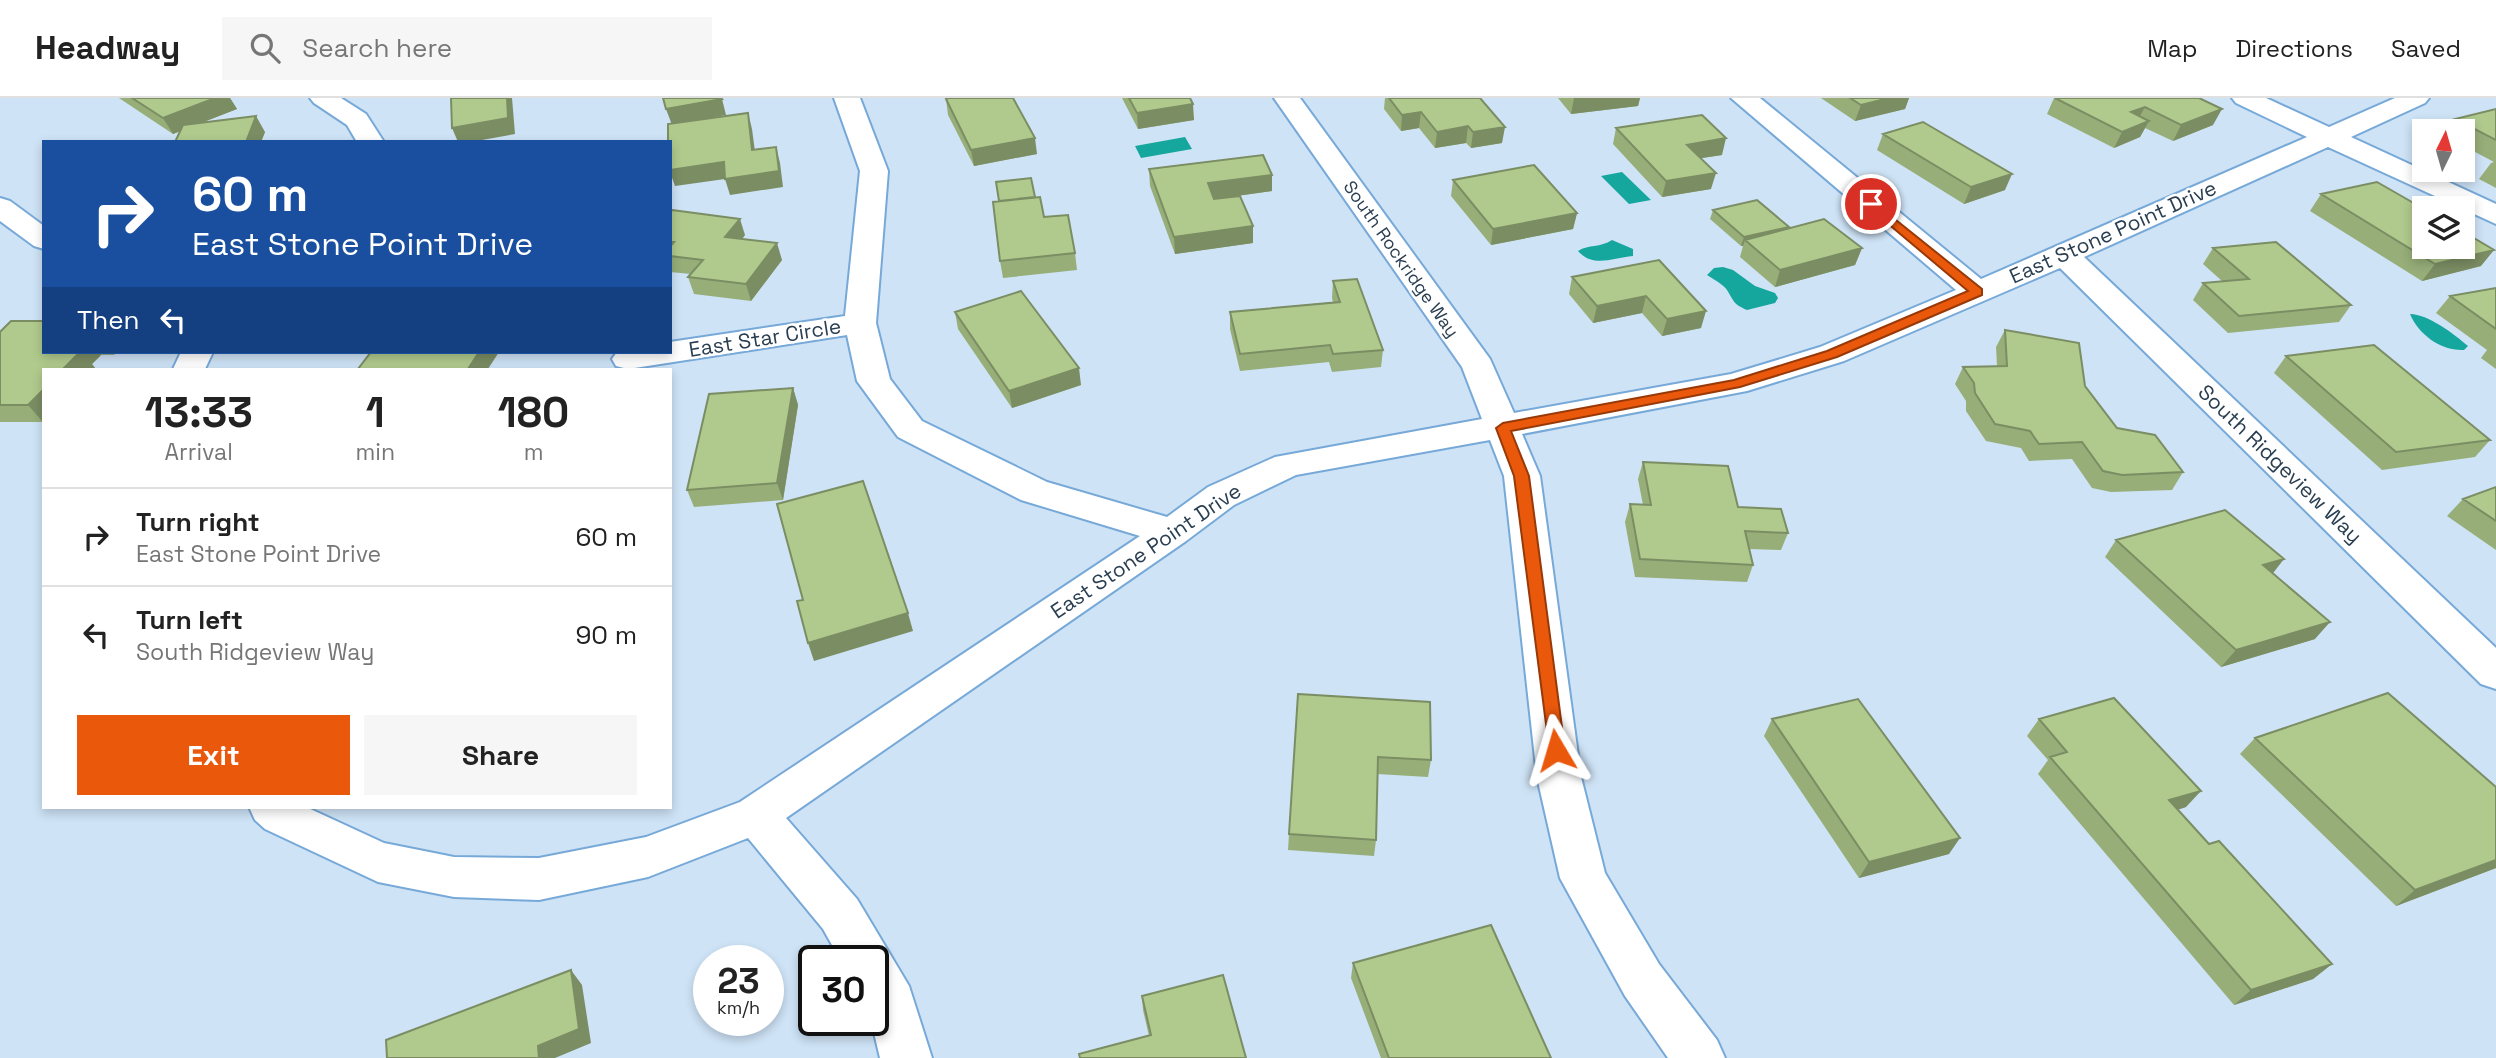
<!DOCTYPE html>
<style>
:root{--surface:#fff;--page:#f6f6f6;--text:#222;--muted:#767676;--line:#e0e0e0;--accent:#ea580c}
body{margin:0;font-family:"Space Grotesk",sans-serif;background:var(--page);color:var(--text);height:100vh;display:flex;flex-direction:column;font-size:26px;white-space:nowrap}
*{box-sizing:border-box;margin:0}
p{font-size:23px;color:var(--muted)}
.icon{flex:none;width:38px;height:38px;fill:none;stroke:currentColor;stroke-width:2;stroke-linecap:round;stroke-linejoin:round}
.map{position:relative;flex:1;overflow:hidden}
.panel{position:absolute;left:42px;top:270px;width:630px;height:441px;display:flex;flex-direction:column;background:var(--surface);border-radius:0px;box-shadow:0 4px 10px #0003}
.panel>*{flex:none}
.guide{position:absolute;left:42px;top:42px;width:630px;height:214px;border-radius:0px;box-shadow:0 4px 10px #0003;background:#1a4fa0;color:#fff;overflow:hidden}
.needle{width:46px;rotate:5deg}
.controls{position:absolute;left:2412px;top:21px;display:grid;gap:14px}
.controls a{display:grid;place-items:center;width:63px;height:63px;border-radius:0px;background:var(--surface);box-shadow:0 4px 10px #0003;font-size:35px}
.speed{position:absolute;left:693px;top:847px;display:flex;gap:14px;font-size:35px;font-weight:700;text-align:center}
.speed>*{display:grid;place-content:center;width:91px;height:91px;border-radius:50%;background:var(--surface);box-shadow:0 4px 10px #0003;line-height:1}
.speed small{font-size:18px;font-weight:400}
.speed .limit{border:4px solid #111;border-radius:10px;background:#fff;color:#111}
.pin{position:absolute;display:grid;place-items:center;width:60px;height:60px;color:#fff;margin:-30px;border:4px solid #fff;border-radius:50%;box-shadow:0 2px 7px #0007}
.me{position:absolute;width:77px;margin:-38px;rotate:353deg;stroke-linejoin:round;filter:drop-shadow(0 0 5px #0008)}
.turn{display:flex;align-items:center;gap:24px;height:147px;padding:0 35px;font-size:32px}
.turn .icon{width:91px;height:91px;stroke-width:2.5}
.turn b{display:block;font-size:49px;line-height:60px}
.then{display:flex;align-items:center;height:66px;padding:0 35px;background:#0003;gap:14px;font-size:26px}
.eta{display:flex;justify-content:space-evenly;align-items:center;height:119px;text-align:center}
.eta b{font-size:42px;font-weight:700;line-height:49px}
.primary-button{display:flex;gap:14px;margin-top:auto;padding:14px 35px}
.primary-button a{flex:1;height:80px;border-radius:0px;background:var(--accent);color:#fff;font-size:28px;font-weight:700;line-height:80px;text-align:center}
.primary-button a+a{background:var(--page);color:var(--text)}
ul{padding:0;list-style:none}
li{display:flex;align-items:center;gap:21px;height:98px;padding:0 35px;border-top:2px solid var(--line)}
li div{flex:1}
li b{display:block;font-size:26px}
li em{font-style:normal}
header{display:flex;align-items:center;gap:42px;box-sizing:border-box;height:98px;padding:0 35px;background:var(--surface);border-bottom:2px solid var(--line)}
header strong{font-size:33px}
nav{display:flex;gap:38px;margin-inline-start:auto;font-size:24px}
.search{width:490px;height:63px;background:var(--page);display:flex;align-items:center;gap:18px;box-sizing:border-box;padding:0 24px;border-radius:0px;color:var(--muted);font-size:26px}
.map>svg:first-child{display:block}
.water{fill:#15a79d}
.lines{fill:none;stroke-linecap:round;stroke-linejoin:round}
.minor-casing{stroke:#77a9d8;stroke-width:4}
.minor{fill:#fff;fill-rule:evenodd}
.wall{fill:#97ae79}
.shaded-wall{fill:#7b8d63}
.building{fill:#b0ca8d;stroke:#7b8d63;stroke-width:2}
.route{fill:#ea580c;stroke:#983908;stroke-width:2}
.labels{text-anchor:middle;stroke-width:5;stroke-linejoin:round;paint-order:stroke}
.far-street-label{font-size:18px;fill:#293e51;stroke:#fff}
.street-label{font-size:21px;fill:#293e51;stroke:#fff}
</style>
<header>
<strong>Headway</strong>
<div class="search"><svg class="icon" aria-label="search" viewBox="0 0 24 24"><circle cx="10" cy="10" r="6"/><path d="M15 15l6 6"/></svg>Search here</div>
<nav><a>Map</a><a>Directions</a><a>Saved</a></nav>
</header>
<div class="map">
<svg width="2496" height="960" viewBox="0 0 2496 960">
<rect width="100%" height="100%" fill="#cee3f6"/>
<path class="water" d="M1185,39L1192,51L1141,60L1135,48Z
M1622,74L1651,102L1629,106L1601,78Z
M1612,142L1633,151V158C1612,160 1593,170 1578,153C1589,146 1600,150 1612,142Z
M1723,169L1733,172L1755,188L1775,195L1778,200L1775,205L1747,212C1733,206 1734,203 1727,192C1723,186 1713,181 1707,177L1714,170Z
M2410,216C2428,216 2454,236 2468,248L2464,252C2441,253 2419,237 2410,216Z"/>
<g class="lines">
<defs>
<path id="minor" d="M310,0H341L366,16L384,44H357L347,27L314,5Z
M834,0H860L888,73L876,225L890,281L922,323L1047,384L1167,419L1208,389L1275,359L1482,321L1462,269L1274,0H1300L1490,261L1514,315L1731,276L1820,249L1956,192L1731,0H1760L1981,181L2307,39L2236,5L2232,0H2266L2329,29L2395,0H2429L2425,5L2351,39L2496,106V126L2328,49L2084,159L2496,550V591L2481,586L2060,170L1844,263L1747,293L1522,336L1540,378L1581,679L1605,775L1659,866L1717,942L1725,960H1668L1625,898L1560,780L1537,679L1504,378L1490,342L1296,377L1234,407L1186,443L786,720L857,801L909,888L932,960H880L871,922H873V863H841L823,831L748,740L648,779L539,802L454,799L378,784L265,731L255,722L249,709H306L384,745L454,759L539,760L646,739L740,704L1140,438L1021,402L898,339L857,283L847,237L628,271L616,268L612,261L617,254H670V244L845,218L860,73Z
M0,100L10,103L44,128V151L34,148L0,123Z
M181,254H213L205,271H173Z"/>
</defs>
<use href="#minor" class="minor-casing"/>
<use href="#minor" class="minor"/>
</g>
<path class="wall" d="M119,0H230L237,11L203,24L265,34L261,44H175L180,33L173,36Z
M1122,0H1190L1194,22L1138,31Z
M1385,0H1480L1502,45L1471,50L1466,45L1435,50L1419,30L1401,33L1384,11Z
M1558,0H1640L1638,8L1571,16Z
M1821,0H1909L1905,11L1855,23Z
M2054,0H2199L2213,27L2173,43L2145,30L2140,39L2114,50L2047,16Z
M946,1L1037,56L974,68L948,17Z
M2496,11V90L2479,81L2491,65L2494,64L2462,47V33H2446L2455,21Z
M1616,30L1722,57L1701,60L1711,91L1662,99L1613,46Z
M1883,36L2005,92L1964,106L1877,52Z
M1149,71L1272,93L1214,101L1253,128V145L1175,156L1150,88Z
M1453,82L1577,115L1573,131L1491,147L1451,98Z
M2321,96L2481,168L2422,183L2310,113Z
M1035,99L1044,119L1075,155L1077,172L1003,180L1000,163L999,103Z
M1713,112L1789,129L1788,131L1862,150L1855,167L1775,189L1740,159L1743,148H1741L1710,121Z
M670,115L745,137L742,141L782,162L751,203L694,196L688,179L691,176L670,174Z
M2213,150L2351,207L2339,224L2228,235L2193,202L2203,185L2222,183L2203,166Z
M1659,162L1701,230L1662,238L1642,215L1593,225L1569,196L1572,179Z
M1333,183L1383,252L1381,269L1332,274L1329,264L1240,273L1230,231V214L1333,204L1332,200Z
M2496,190V271L2481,260L2487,252L2436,215L2450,198Z
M955,214L1081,287L1012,310L958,231Z
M2005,232L2085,288L2117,330L2183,374L2172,392L2111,394L2092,390L2072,361L2029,363L2021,350L1986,343L1966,313V303L1955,286L1963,269L1997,268L1996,249Z
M0,234L44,254H117L114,257H101L92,266L95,270L44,271L43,324H0Z
M2286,258L2490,342L2475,359L2382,372L2274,275Z
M793,290L798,307L783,402L694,409L687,392Z
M1643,364L1738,409L1788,435L1781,452L1749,451L1753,467L1747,484L1635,479L1625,424L1630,406L1643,407L1638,381Z
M2496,389V452L2447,418L2463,401Z
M2116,442L2315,541L2221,569L2105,459Z
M1298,596L1431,662L1428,679L1377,676L1376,742L1374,758L1288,752Z
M1772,621L1949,756L1859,780L1764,638Z
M2039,621L2186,709L2177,712L2209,746L2332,866L2313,881L2234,907L2038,676L2048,662L2027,638Z
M2255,640L2496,689V770L2396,808L2240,656Z
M1353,865L1551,960H1381L1351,880Z
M1223,877L1149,938L1143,912L1142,898Z"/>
<path class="shaded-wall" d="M215,0H230L237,11L173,36L163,20Z
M507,0H512L515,36L471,44H458L452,30Z
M1574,0H1640L1638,8L1571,16Z
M1889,0H1909L1905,11L1855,23L1861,7Z
M722,1L726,17L672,27L666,11Z
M1193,6L1194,22L1138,31L1137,15Z
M2145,9L2136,25L2131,14Z
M2222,11L2213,27L2173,43L2181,27Z
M1421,14L1419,30L1401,33L1402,17Z
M748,15L752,31L757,69L752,52Z
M256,18L265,34L261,44H246Z
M2149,23L2140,39L2114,50L2122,34Z
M1468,28L1466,45L1435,50L1437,34Z
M1505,29L1502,45L1471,50L1473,34Z
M1035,40L1037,56L974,68L971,52Z
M1726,40L1722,57L1683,63L1687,47Z
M776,49L780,65L783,89L730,97L725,81L675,88L670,74V72Z
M1716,75L1711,91L1662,99L1666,83Z
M2012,76L2005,92L1964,106L1971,89Z
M1272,77V93L1208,102V85Z
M1577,115L1573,131L1491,147L1493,131Z
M740,121L745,137L730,156L725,139Z
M1253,128V145L1175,156L1174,139Z
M1789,129L1786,137L1745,142L1743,148H1741L1744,139Z
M777,145L782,162L751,203L746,186Z
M1862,150L1855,167L1775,189L1780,172Z
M2494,152L2481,168L2422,183L2435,166Z
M1646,198L1642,215L1593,225L1597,208Z
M1706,213L1701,230L1662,238L1667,221Z
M75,254H99L101,257L92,266L95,270L94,271H63Z
M479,254H499L488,271H468Z
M1079,270L1081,287L1012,310L1009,293Z
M793,290L798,307L783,402L777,385Z
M44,291V323L43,324L28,307Z
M2284,461L2270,479L2263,467Z
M908,515L913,533L814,563L808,545Z
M2330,524L2315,541L2221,569L2236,552Z
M2201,693L2186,709L2155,719L2169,702Z
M1960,740L1949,756L1859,780L1869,764Z
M2496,762V770L2396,808L2415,792Z
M2332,866L2313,881L2234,907L2251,892Z
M571,872L582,887L591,945L555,960H539L538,948Z"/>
<path class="building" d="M132,0H215L163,20Z
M451,0H507L508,20L452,30Z
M663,0H721L722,1L666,11Z
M949,0H1013L1035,40L971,52L946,1Z
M1129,0H1190L1193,6L1137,15Z
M1389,0H1480L1505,29L1473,34L1468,28L1437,34L1421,14L1402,17Z
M1850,0H1889L1861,7Z
M2055,0H2199L2222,11L2181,27L2145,9L2131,14L2149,23L2122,34Z
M2496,11V42L2455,21Z
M748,15L752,52L776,49L779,73L725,81L724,64L670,72V44H668V26Z
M1702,17L1726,40L1687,47L1716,75L1666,83L1616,30Z
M256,18L246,44H175L183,27Z
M1923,24L2012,76L1971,89L1883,36Z
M1263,57L1272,77L1208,85L1214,101L1240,98L1253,128L1174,139L1149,71Z
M1534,67L1577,115L1493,131L1453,82Z
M1031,80L1035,99L999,103L996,84Z
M2377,84L2424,111V149H2462V133L2494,152L2435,166L2321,96Z
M1040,99L1044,119L1068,117L1075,155L1000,163L993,104Z
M1757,102L1789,129L1744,139L1713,112Z
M672,112L740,121L725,139L777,145L746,186L688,179L703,162L670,158V149L674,144H670V115Z
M1824,121L1862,150L1780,172L1745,142Z
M2276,144L2351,207L2239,218L2203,185L2249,181L2213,150Z
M1659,162L1706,213L1667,221L1646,198L1597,208L1572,179Z
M1357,181L1383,252L1333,256L1330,247L1240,256L1230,214L1340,204L1333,183Z
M2496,190V231L2450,198Z
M1021,193L1079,270L1009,293L955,214Z
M11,223H44V254H80L63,271H44V291L28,307H0V234Z
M2005,232L2079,245L2085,288L2117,330L2155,337L2183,374L2122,377L2103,373L2082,344L2039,346L2030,333L1995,326L1975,295L1974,285L1963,269L2007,268Z
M2374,247L2490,342L2396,354L2286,258Z
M371,254H479L468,271H358Z
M793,290L777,385L687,392L709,296Z
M1643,364L1728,368L1738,409L1781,411L1788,435L1745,433L1753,467L1640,461L1630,406L1651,407Z
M863,383L908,515L808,545L797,503L803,502L777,406Z
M2496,389V423L2463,401Z
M2225,412L2284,461L2263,467L2330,524L2236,552L2116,442Z
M2388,595L2496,689V762L2415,792L2255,640Z
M1298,596L1430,604L1431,662L1378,659L1376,742L1289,736Z
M2114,600L2201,693L2169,702L2209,746L2219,743L2332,866L2251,892L2050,659L2067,654L2039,621Z
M1858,601L1960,740L1869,764L1772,621Z
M1491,827L1551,960H1389L1353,865Z
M571,872L579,931L538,948L539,960H387L386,942Z
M1223,877L1246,960H1080L1079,956L1151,937L1142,898Z"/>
<path class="route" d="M1871,102L1982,191V197L1837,259L1740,289L1511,333L1529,378L1565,652L1562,657L1556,659L1550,657L1514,378L1496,330L1503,325L1734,282L1827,253L1968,193L1867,108L1865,106Z"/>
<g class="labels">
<g class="far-street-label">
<text transform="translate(1401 161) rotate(55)" y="6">South Rockridge Way</text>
</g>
<g class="street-label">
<text transform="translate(2113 134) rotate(-24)" y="7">East Stone Point Drive</text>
<text transform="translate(765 240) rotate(-9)" y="7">East Star Circle</text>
<text transform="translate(2280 366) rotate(44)" y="7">South Ridgeview Way</text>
<text transform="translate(1146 453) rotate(-34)" y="7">East Stone Point Drive</text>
</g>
</g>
</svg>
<div class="controls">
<a><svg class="needle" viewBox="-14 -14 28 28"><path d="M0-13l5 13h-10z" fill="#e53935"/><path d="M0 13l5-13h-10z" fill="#767676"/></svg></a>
<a><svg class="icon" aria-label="layers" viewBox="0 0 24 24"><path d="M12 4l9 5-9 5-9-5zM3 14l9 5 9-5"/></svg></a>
</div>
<div class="speed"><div>23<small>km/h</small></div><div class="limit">30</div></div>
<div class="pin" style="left:1871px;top:106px;background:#d93025"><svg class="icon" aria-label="arrive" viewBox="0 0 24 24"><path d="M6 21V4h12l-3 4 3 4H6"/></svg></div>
<svg class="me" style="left:1556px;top:652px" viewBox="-20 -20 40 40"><path d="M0-17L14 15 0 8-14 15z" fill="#ea580c" stroke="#fff" stroke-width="4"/></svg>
<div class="guide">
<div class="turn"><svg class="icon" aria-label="right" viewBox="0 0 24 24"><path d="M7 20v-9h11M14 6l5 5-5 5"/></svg><div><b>60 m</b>East Stone Point Drive</div></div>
<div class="then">Then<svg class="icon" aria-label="left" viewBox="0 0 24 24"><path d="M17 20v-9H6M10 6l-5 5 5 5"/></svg></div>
</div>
<section class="panel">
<div class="eta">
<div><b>13:33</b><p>Arrival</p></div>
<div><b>1</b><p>min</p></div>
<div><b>180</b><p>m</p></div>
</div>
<ul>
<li><svg class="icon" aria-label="right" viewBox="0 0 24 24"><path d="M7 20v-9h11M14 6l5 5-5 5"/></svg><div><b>Turn right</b><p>East Stone Point Drive</p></div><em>60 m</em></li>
<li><svg class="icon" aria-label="left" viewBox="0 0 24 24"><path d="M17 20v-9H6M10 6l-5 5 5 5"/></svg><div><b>Turn left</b><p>South Ridgeview Way</p></div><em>90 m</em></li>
</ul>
<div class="primary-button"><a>Exit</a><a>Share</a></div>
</section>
</div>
